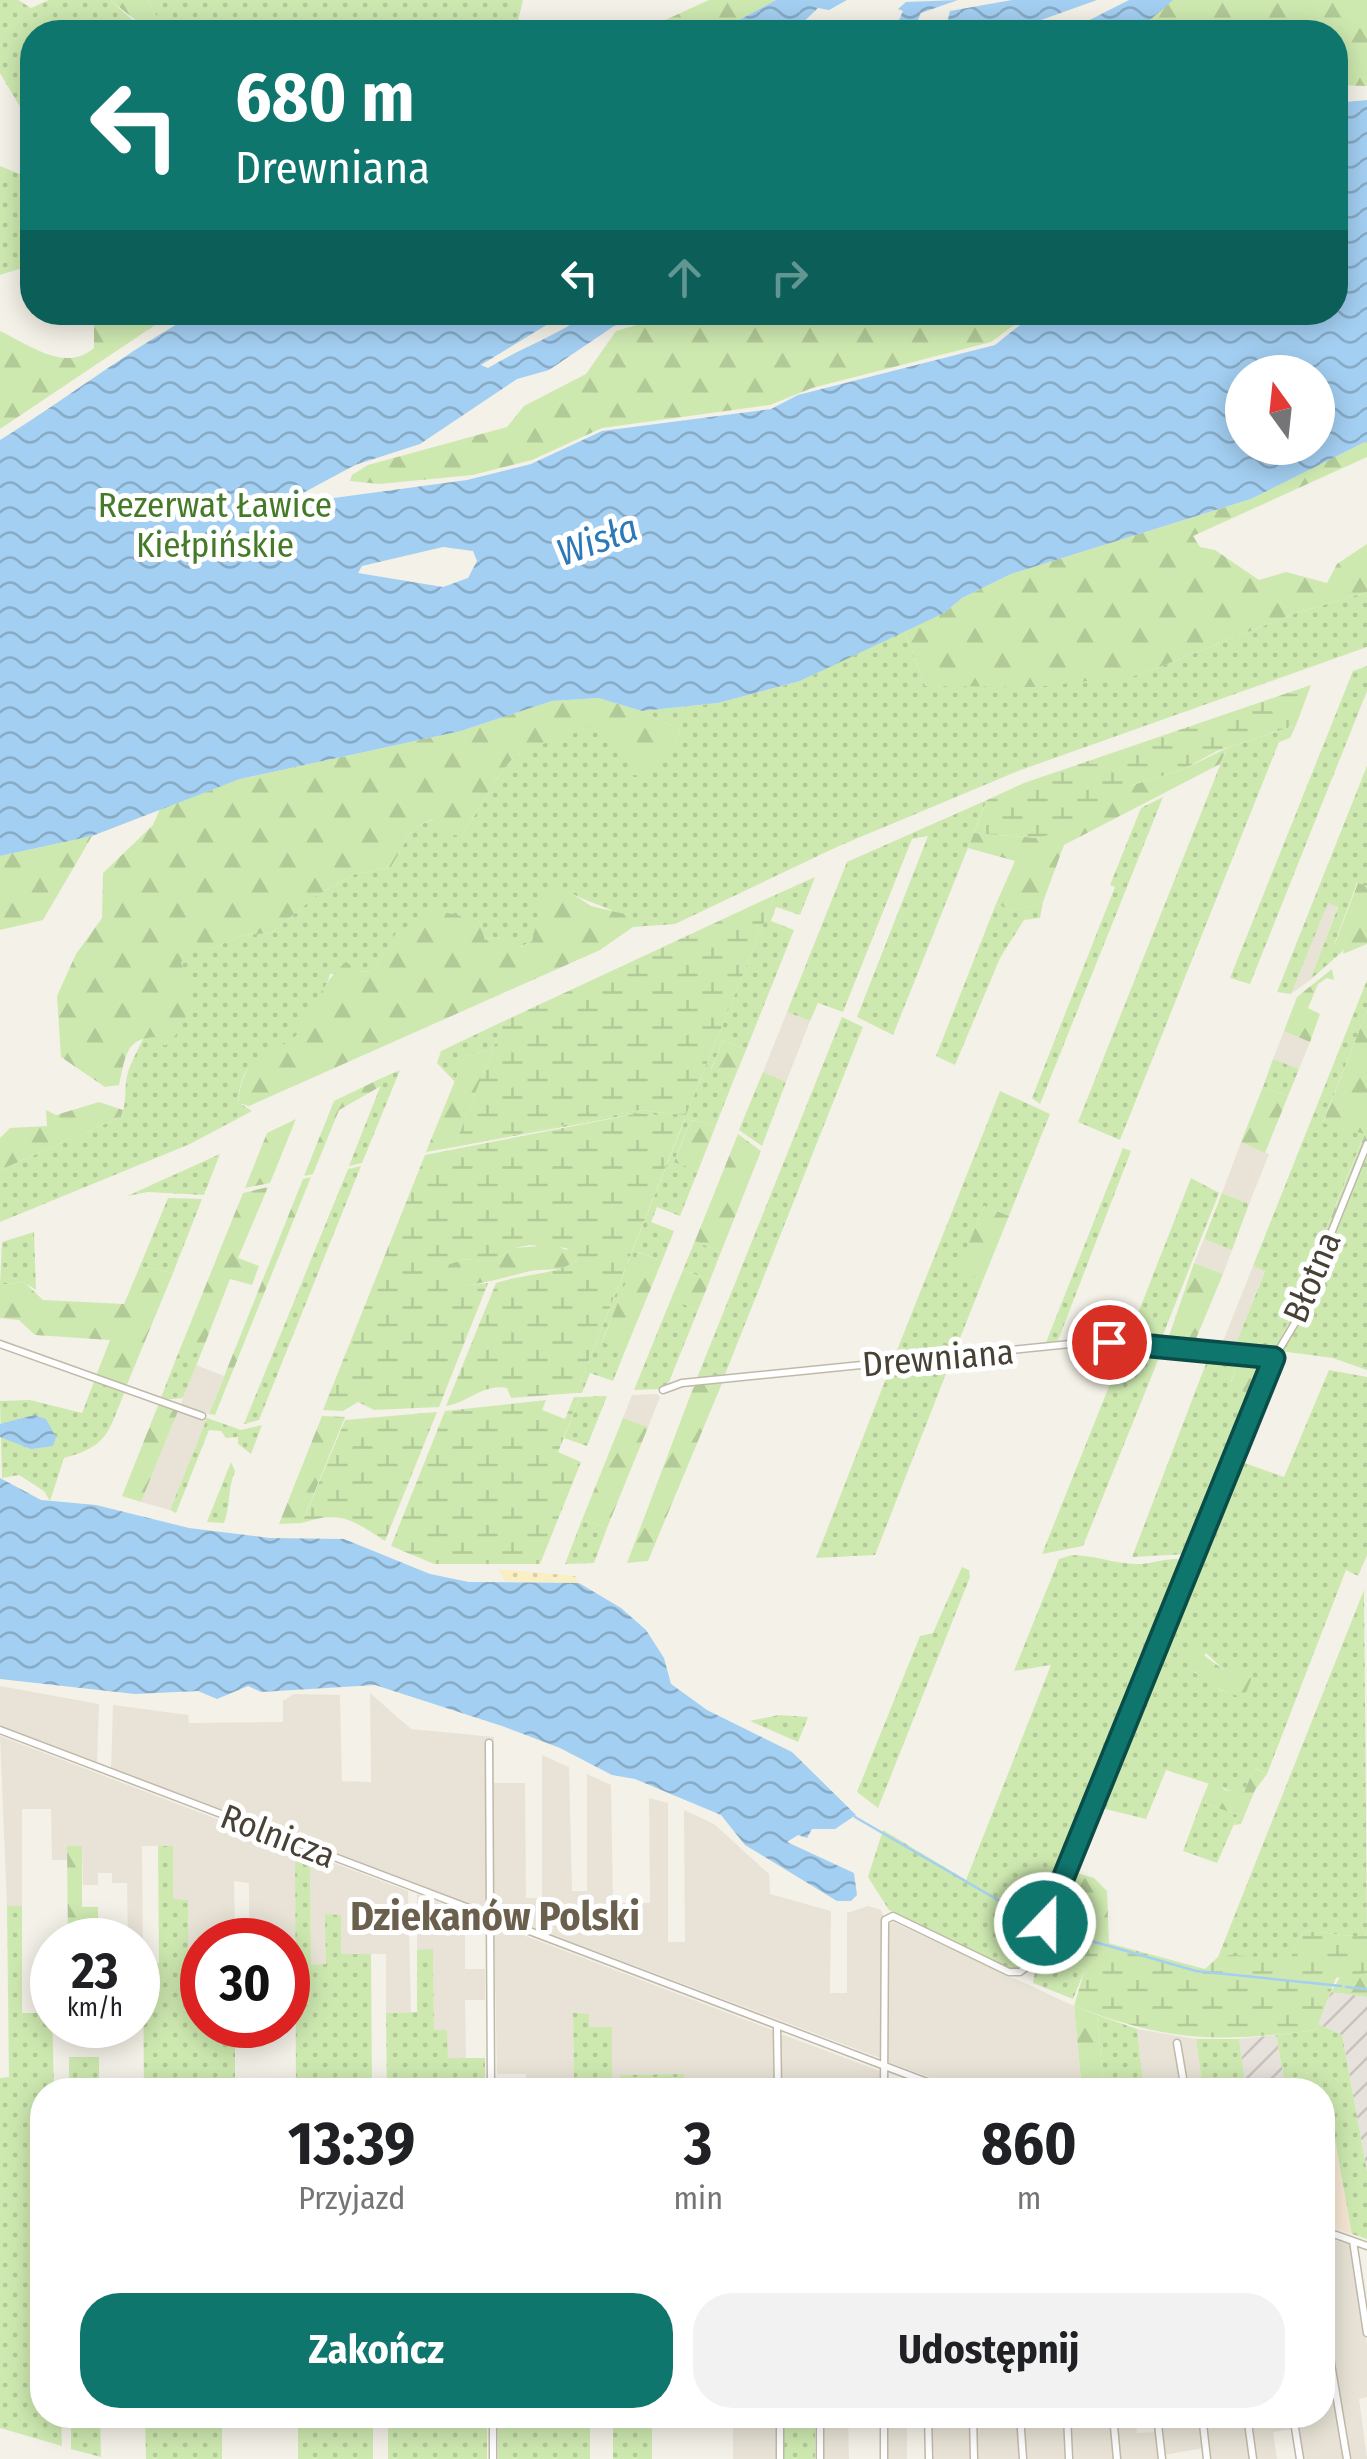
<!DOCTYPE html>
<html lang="pl">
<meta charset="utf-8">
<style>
:root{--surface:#fff;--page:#f2f2f2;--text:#202124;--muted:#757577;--accent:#0f766e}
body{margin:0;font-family:"Fira Sans Condensed",sans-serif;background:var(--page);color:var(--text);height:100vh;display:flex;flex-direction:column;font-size:38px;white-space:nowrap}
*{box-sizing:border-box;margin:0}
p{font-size:32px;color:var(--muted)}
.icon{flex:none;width:55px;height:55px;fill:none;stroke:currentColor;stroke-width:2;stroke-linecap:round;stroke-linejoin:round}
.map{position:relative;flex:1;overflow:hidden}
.sheet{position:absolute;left:30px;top:2078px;width:1305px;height:350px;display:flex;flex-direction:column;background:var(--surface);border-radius:40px;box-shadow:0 5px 25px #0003}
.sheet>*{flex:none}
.guide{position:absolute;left:20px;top:20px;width:1328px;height:305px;border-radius:40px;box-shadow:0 5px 25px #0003;background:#0f766e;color:#fff;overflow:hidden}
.needle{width:65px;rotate:345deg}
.fabs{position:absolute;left:1225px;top:355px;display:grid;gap:20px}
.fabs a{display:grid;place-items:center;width:110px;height:110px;border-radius:50%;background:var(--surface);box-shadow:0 5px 25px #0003;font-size:50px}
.speed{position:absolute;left:30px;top:1918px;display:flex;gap:20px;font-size:50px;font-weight:700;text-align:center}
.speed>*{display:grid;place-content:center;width:130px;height:130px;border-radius:50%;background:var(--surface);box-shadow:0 5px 25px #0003;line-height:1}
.speed small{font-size:25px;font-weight:400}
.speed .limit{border:15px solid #d22;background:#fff;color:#111}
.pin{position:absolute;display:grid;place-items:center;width:85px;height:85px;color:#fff;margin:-42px;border:5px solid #fff;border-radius:50%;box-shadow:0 2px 10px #0007}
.me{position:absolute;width:110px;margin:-55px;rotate:22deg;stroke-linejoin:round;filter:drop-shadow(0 0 8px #0008)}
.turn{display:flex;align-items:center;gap:35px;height:210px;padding:0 50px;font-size:45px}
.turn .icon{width:130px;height:130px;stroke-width:2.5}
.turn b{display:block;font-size:70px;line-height:85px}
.lanes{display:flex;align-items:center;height:95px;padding:0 50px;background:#0003;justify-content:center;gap:50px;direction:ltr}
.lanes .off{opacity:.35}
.eta{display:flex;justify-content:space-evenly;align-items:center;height:170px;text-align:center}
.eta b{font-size:60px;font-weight:700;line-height:70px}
.primary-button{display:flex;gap:20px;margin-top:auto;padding:20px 50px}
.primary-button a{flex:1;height:115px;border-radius:40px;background:var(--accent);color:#fff;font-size:40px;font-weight:700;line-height:115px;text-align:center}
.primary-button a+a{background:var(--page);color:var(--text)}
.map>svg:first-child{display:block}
.residential{fill:#e8e3d6}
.commercial{fill:#f6e8d3}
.industrial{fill:url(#industrial-furrows)}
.green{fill:url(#green-dots);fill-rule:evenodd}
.forest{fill:url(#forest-firs)}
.wetland{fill:url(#wetland-marsh)}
.sand{fill:url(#sand-dots)}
.water{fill:url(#water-waves);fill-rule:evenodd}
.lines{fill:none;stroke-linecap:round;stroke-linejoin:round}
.stream{stroke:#a3cff2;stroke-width:2.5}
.minor-casing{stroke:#c0b9aa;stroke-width:9}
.minor{stroke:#fff;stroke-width:6}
.route-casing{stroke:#0a4d48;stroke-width:25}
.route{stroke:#0f766e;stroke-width:18}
.labels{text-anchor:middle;stroke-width:10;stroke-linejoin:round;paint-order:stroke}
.park-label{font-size:35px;fill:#457b28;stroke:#fff}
.street-label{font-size:35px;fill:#484136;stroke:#fff}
.water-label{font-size:38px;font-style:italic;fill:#2d78b6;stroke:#fff}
.quarter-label{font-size:40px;font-weight:bold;fill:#6b604d;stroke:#fff}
</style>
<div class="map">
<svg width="1367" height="2459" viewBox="0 0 1367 2459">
<defs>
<pattern id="industrial-furrows" width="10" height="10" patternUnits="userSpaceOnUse" patternTransform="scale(2.5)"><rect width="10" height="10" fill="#e7e2dc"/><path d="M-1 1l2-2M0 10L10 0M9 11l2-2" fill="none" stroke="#c8c3bd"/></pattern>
<pattern id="green-dots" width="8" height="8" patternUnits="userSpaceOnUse" patternTransform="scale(2.5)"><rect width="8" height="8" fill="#cee9b0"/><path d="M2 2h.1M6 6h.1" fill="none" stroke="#b2c998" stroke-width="1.8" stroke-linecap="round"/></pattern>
<pattern id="forest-firs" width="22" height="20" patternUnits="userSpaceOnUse" patternTransform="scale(2.5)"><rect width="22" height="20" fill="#cee9b0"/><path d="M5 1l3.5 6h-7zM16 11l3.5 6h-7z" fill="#b2c998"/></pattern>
<pattern id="wetland-marsh" width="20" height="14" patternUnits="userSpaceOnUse" patternTransform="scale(2.5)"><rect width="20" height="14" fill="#cee9b0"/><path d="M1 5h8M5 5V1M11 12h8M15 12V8" fill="none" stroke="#b2c998"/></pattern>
<pattern id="sand-dots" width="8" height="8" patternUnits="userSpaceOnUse" patternTransform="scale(2.5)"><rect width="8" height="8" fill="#f9efc3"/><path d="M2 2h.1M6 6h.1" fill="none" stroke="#d7cea8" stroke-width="1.8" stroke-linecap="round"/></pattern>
<pattern id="water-waves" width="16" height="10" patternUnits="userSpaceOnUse" patternTransform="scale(2.5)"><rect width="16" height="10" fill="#a3cff2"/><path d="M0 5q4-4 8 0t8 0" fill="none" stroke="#87aac5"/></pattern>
</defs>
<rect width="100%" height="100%" fill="#f4f1e8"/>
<path class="residential" d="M1328,902L1338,906L1310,980L1291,994Z
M787,1012L810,1021L786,1082L763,1072Z
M1284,1031L1310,1042L1299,1069L1273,1059Z
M1241,1142L1269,1154L1249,1204L1222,1193Z
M1204,1239L1232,1250L1223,1274L1194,1263Z
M1253,1266L1265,1270L1233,1351L1220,1349Z
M196,1365L224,1376L209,1414L180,1406Z
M657,1394L660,1397L648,1427L623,1418L632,1395Z
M178,1411L207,1418L170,1510L141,1502Z
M0,1686L99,1704L97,1762L0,1725Z
M370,1693L411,1729L494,1737V1783H525L526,1898H542V1755L569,1767L572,1891H587V1774L611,1785L613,1903H650L649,1798L668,1803V1942H685L684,1810L714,1824L769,1874L770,1894L831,1911L830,1993H847V1913L868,1906L881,1910L888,1925L893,1922L1074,2006L1082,2090H964L888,2062V1947L880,2058L111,1768L113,1705L188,1715L189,1723L283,1722V1701L294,1694L340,1695L342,1781L371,1782Z
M0,1736L295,1849L296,1988H288V1940H249V1883L234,1881L235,1940H202V1957L188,1958V1901L173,1900V1846H142L143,1964H138V1940H128L127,1883H112V1873H98V1885H83L82,1846H68L67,1860H52L51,1809H22V1906H7Z
M310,1854L408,1891L411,2012L386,2013V1954H341L326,1965H311Z
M417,1894L465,1913V1969H485V2000H465L466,2058H448L434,2030L433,1950H417Z
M494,1924L775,2031V2090H684V2074L621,2075L620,2090H612V2027H589L588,2014H573L574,2090H542L541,2085L526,2084V2074H497Z
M1137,2029L1196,2039L1203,2090H1144Z
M781,2034L883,2072V2090H781Z
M1322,2236L1350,2245L1367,2344V2397L1359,2399L1367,2459H1349L1323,2292Z
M1328,2360L1344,2459H1301L1295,2415H1322L1323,2361Z
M733,2415H776L777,2459H733Z
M823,2415H848L849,2459H823Z
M886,2415H907V2459H886Z
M930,2415L971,2422L973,2459H931Z
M976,2415H1018L1020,2459H977Z
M1023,2415H1064L1067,2459H1025Z
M1069,2415H1110L1114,2459H1072Z
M1114,2415H1134L1137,2433L1156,2432L1159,2459H1118Z
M1160,2415H1200L1204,2448L1164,2455Z
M1205,2415H1244L1250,2459H1210Z
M1271,2415H1291L1293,2429L1273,2432L1277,2459H1256L1250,2419Z"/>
<path class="commercial" d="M1334,2133L1352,2234L1330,2226L1323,2186L1322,2135Z"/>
<path class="industrial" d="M1331,1992L1367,1997V2171L1342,2035L1318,2024Z
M1276,2035L1286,2090H1246L1239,2039Z"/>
<path class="green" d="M0,0H18L31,8L49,0H110L146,32H32V127L0,73Z
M147,0H523L518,21L545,22L549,31L166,32Z
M0,166L32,179V265L0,275Z
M1367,592V647L1018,771L839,846L675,924L633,927C619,907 589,905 568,891L541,906L532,941L520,947L496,937L485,940L479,920C420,913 404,921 373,971L330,974C324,995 310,1019 296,1036C276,1062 243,1045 238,1102L252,1111L190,1144L0,1222V1170L121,1117C127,1101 124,1091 127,1076C130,1063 138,1050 144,1037H155L188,943L211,949L243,935L271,933L316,896L355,874L391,867L413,828L434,819L461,836C477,816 497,771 514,758C538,739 569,742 591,722C617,755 622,758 663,758L675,744L680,730L642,711L718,703L800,681L904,629L925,686L1139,675L1296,613Z
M1367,666V691L1250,984L1230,978L1353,671Z
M1296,725L1290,738L1279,742L1120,1140L1078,1122L1227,748Z
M1367,766V886L1357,883L1334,945L1344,950L1310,980L1338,907L1328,903L1291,994L1277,992Z
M1163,797L1040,1104L1032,1098L1115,887L1110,885L1141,808Z
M987,800L893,1035L857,1017L928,836L912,839L843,1012L818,1003L810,1021L787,1012L847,862Z
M815,877L800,915L776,907L771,921L794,930L746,1050L723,1040L711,1069L734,1079L716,1125L691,1120L674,1161L698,1171L680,1216L657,1207L651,1222L674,1231L662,1261L639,1252L602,1341L625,1351L613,1381L590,1373L582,1393H576L685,1119L640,1113L426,1152L640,1110L686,1115L775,895Z
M1043,902L1040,918L1024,920L1000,958L955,1065L936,1056L996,904L1014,911Z
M1367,980V1011L1323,1122L1365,1133L1274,1356L1233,1351L1265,1271L1253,1266Z
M842,1017L863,1027L724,1377L697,1378Z
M504,1021L493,1049L465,1056L455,1082L437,1063L441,1051Z
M1273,1059L1299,1069L1288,1096L1263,1087Z
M400,1070L362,1163L349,1166L384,1077Z
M763,1072L786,1082L762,1146L739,1130Z
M1000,1091L1050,1114L1009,1216L984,1206L959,1269L983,1280L955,1351L894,1358Z
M1123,1148L1131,1151L1057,1343L1045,1345Z
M1367,1151V1370L1333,1358L1280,1351L1304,1311Z
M220,1154L204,1195L148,1192L127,1196Z
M361,1166L259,1420L244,1424L348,1169Z
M1191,1178L1219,1193L1161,1340L1128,1339Z
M1222,1193L1249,1204L1232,1250L1204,1239Z
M168,1198L202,1199L173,1273L140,1266Z
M34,1232L36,1290L24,1282L0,1285L2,1242Z
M695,1241L721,1252L710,1280L683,1270Z
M671,1299L698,1310L669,1382L660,1389L634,1390Z
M1126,1344L1163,1348L1083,1546L1042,1554Z
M195,1351H202L183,1398L160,1400L176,1359Z
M1210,1353L1238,1357L1231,1382L1250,1396L1188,1554L1132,1557Z
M953,1356L875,1555L816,1558L892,1363Z
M1329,1370L1367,1377V1555L1358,1576L1346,1570L1267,1774L1255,1768L1244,1793H1238L1166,1770L1146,1819L1097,1807L1236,1460L1284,1477ZM1206,1653L1224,1670L1251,1677L1244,1697L1220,1690L1194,1672Z
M95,1379L125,1391C108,1432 109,1446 64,1458L50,1501L44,1491L19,1475L2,1478L0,1401L30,1400L82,1413Z
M607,1396L587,1446L564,1438L580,1397Z
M207,1418L241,1430L262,1425L251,1454L238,1444V1437L226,1438L221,1431L209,1430L176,1513L170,1510Z
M231,1462L235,1471C227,1491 231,1505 224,1523L207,1522Z
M582,1520L607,1528L594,1563L565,1564Z
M1072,1555C1095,1555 1114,1564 1137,1564C1154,1564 1169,1556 1186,1560L1022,1967L1012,1970L889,1910L868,1877L883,1830L966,1880L1051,1665L1014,1671L1059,1559Z
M962,1567L969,1570L970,1577L878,1808L857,1792L920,1636L933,1633Z
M1364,1590L1367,1935C1345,1939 1318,1928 1302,1933L1290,1959L1218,1957Z
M779,1715L808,1717L798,1742L750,1721Z
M1201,1802L1238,1815L1217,1863L1183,1851Z
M158,1846H173V1899L188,1900V1957H202V2025H235V2090H144L143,1964L159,1963Z
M295,1849L310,1854L311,1965L326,1964L325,1914L341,1915V1954H371L372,2090H296Z
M7,1906H22V2013H52L54,2090H42V2415H61L62,2446L0,2428V2078L9,2077Z
M433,1949L434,2030H447L448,2058H485V2090H387L386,2013L417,2012V1950Z
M1037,1958L1085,1969L1073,1999L1033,1983Z
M573,2013L589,2014V2027H612V2090H574Z
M1097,2015L1137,2029L1144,2090H1104Z
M1318,2024L1342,2035L1367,2171V2239L1352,2234L1334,2134L1323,2135L1322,2090H1286L1276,2035L1316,2030Z
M1196,2039H1239L1246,2090H1203Z
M69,2057H99V2090H69Z
M684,2074V2090H620V2075Z
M71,2415H100L101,2457L71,2449Z
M145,2415H222V2459H146Z
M298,2415H373V2459H298Z
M388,2415H487V2459H388Z
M498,2415H590V2459H498Z
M613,2415H652V2459H613Z
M782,2415H815V2459H783Z"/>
<path class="forest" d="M110,0H147L161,23L137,21Z
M709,0H776L717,32H639Z
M1167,0H1367V86L1335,85V32H1109Z
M102,313H173L0,429V331C30,345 65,373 94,348V322Z
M677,313H1030L991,342L812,388L770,405L602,428L532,460L473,475L379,484L350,481L352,475L368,465L507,427L524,406L586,374L616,331Z
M1367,441V457L1193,536L1200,547L1215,550L1259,580L1286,572L1327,583L1337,564L1367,544V592L1296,613L1139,675L1036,687L925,686L904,629L944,613L962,598L1011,574L1251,499Z
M598,698L642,711L680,730L675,744L650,776L633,775L628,758L611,748L591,723C569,742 538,740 514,758C497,771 477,816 461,836L444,834L433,819L413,828L391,867L355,874L316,896L271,933L243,935L211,949L189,944L181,963C195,993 191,1024 165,1046L155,1037C125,1038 125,1059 119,1085L105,1087L61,1057L57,996L76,954L102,918L103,873L153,825L160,809L240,779L461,731L552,701Z
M1227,748L1220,764L1064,845L1043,902L1014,911L996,904L1015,861L968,848L974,833L1038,838L1126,787L1182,770Z
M92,836L43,920L0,930V856Z
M1358,883L1367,886V944L1343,954L1344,950L1334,946Z
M554,889L568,891L591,906L624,914L633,927L600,950L249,1106L238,1103C239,1088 245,1069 256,1058C267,1047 289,1047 297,1034C312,1011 325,978 346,962L361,972L373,971L396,933L418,920L425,908L479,920L485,940L496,937L521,947L532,941L541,905Z
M1332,969L1334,980L1327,978L1318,984L1308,1008L1320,1014L1310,1042L1284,1031L1297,997Z
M1367,1011V1139L1293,1321L1281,1339L1365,1134L1323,1123Z
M723,1040L746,1050L734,1079L711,1070Z
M493,1049L454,1147L426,1152L465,1056Z
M384,1077L381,1086L339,1110L313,1174L304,1176L334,1101Z
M1263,1087L1288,1096L1265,1153L1241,1142Z
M99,1102L123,1110L121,1117L0,1170V1138L10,1128L47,1126L46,1110L56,1115Z
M296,1119L270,1183L245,1188L267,1133Z
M691,1120L716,1125L698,1171L674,1162Z
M738,1134L761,1151L721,1252L695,1241Z
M311,1177L215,1415L209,1414L303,1179Z
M268,1187L238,1258L259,1266L252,1285L230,1279L202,1351L176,1359L243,1193Z
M984,1206L1009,1216L983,1280L958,1270Z
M551,1245L577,1253L578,1259C561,1274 547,1267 526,1272C496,1280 470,1286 439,1289L449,1264L466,1259L492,1262L515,1248Z
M638,1252L662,1261L625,1351L602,1342Z
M1194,1263L1223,1274L1193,1346L1167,1342Z
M140,1266L173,1273L126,1387L96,1376L110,1340L35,1335L19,1320L0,1318V1285L24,1282L43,1300L124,1304Z
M683,1270L710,1280L698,1310L671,1299Z
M1238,1357L1268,1361L1250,1396L1231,1383Z
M723,1381L648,1561L627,1563L695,1383Z
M159,1403L178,1411L141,1502L122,1496Z
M322,1416L345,1417L302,1523L279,1524Z
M623,1418L648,1427L607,1528L582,1520Z
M1198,1651L1224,1670L1252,1677L1244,1698C1221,1690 1194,1683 1188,1656Z
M1254,1768L1267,1774L1255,1790L1241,1824L1234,1825L1238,1815L1201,1802L1210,1780L1225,1790L1244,1793Z
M67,1846H82V1907H98V1940H68Z
M1071,1871L1094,1878L1107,1891L1109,1945L1049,1927Z
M1367,1973V1997L1331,1992L1342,1974Z
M1074,2006L1097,2015L1104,2090H1082Z"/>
<path class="wetland" d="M1311,685L1296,725L1217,751L1182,770L1126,787L1055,833L1038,838L974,833L987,800L1024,783Z
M775,895L686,1115L640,1110L454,1147L504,1021Z
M640,1113L685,1118L576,1393L511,1398L507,1388C484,1383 469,1402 446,1406L496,1283C522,1274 562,1274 578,1259L566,1248L530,1245L515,1248L492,1262L466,1259L449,1264L440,1288L488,1283L439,1407L374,1410L358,1402L343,1411L323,1410L425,1155Z
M574,1397H580L558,1452L581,1462L540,1564H434L391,1546L445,1411L546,1400L542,1410L565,1419Z
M437,1412L385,1541C353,1520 340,1510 302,1523L345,1420Z
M1049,1927L1205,1969L1218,1957L1231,1955L1290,1959L1302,1933C1318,1928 1345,1939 1367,1935V1973L1336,1978L1316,2030C1217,2043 1169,2042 1074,2006L1085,1969L1037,1958Z"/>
<path class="sand" d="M498,1569L575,1576L579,1583L505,1581Z"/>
<path class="water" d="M776,0H847L829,10L818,8L793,32H717Z
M958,0L921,13L917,22L947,23L950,11L1012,0H1097L1008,32H830L843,24L899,20L903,11L898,9L906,2Z
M1129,0H1173L1136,32H1066Z
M1367,100V441L1251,499L1011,574L962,598L944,613L800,681L718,703L642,711L598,698L552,701L461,731L240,779L92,836L0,856V440C67,399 128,350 197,313H566L481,365L488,368C519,349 551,338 581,318L577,313H664L614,326L549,370L517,379L420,444L355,465L288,501L304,502L467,480L531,464L602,431L771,409L798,395L995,345L1035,313L1335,312V103ZM1318,372V448H1242V372ZM443,547L473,551L477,561L468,578L443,587L358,573L362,566Z
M34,1415L46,1419L56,1437L53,1446L31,1449L0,1437V1424Z
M0,1478L41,1500L96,1505L189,1528L270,1538L344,1539L430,1574L469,1582L579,1583L621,1608L646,1630L664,1658L671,1684L707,1710L792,1752L856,1815L835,1829H812L807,1838L798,1835L787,1842L854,1873L857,1895L851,1901H837L745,1845L721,1815L635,1779L612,1775L560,1748L502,1726L375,1685L261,1692L248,1686L217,1699L198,1691L135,1694L0,1679Z"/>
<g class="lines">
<path class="stream" d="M855,1817L1041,1925
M1046,1928L1196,1971L1341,1986
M1346,1987L1367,1989"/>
<defs>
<path id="minor" d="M0,1344L202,1416
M663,1390L682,1383L1080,1343L1147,1342L1274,1358
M0,1730L948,2090
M489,1743L491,2090
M777,2027L778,2090
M1177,2043L1185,2090
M884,2090L885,1920L893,1916L1009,1972H1020L1029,1965L1274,1358L1295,1323L1367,1144
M1322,2230L1367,2246
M1353,2241L1367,2333
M1322,2310L1347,2459
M493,2415V2459
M780,2415V2459
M820,2415V2459
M884,2415V2459
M928,2415L929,2459
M973,2415L974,2459
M1020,2415L1023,2459
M1067,2415L1069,2459
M1113,2415L1117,2459
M1157,2415L1162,2459
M1202,2415L1207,2459
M1247,2415L1253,2459
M1293,2415L1300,2459"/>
</defs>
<use href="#minor" class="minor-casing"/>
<use href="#minor" class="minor"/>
</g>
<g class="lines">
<defs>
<path id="route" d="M1045,1923L1274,1358L1109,1342"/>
</defs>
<use href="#route" class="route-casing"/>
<use href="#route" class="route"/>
</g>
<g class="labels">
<g class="park-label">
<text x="215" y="517">Rezerwat Ławice<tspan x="215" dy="40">Kiełpińskie</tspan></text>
</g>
<g class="street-label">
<text transform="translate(1312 1277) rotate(-67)" y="12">Błotna</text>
<text transform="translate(938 1358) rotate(-5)" y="12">Drewniana</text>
<text transform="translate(278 1836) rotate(21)" y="12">Rolnicza</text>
</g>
<g class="water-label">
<text transform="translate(597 540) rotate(-20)" y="13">Wisła</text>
</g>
<g class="quarter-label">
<text x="495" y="1930">Dziekanów Polski</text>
</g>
</g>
</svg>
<div class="fabs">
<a><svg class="needle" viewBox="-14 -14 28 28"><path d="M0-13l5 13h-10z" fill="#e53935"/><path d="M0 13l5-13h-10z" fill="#757577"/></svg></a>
</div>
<div class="speed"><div>23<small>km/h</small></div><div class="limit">30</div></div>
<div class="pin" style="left:1109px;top:1342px;background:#d93025"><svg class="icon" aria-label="arrive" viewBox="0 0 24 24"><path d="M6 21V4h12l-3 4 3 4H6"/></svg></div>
<svg class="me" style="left:1045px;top:1923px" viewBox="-20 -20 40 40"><circle r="17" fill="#0f766e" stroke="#fff" stroke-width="3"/><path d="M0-11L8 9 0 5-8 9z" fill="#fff"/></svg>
<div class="guide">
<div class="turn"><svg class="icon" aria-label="left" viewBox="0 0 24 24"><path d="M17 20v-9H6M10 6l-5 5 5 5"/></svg><div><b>680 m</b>Drewniana</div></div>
<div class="lanes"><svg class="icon" aria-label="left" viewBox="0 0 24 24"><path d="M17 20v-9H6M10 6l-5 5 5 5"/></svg><svg class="icon off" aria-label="ahead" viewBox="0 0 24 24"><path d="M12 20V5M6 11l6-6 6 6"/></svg><svg class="icon off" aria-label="right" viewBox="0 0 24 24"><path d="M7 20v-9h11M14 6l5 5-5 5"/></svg></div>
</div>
<section class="sheet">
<div class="eta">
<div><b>13:39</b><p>Przyjazd</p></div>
<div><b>3</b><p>min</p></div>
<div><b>860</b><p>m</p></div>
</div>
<div class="primary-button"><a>Zakończ</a><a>Udostępnij</a></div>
</section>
</div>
